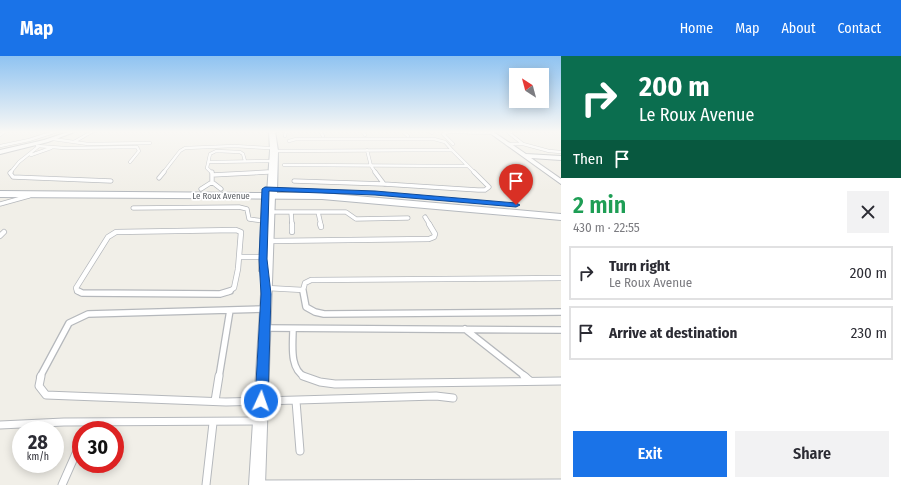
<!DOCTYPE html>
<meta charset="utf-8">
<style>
:root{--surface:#fff;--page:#f2f2f3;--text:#2b2b33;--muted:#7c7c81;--line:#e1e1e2;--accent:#1a73e8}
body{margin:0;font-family:"Fira Sans Condensed",sans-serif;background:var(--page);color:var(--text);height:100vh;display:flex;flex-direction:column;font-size:15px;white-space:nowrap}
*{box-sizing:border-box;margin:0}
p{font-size:13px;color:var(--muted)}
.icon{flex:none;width:22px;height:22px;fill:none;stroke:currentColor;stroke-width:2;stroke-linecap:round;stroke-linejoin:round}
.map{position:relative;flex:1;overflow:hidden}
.drawer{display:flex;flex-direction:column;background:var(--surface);width:340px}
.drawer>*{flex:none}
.top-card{background:#0b6e4f;color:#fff;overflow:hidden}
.needle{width:26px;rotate:324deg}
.tools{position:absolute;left:509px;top:12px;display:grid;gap:8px}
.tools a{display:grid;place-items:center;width:40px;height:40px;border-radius:0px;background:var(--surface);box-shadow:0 2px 10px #0003;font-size:20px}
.speed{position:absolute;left:12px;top:365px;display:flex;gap:8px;font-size:20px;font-weight:700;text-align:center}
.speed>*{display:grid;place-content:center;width:52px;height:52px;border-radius:50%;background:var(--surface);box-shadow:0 2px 10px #0003;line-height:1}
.speed small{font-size:10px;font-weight:400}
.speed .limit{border:6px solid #d22;background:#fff;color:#111}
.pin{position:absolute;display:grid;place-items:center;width:34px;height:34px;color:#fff;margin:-41px -17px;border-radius:50% 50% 50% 0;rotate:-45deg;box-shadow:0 0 4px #0007}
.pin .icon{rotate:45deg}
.me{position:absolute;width:44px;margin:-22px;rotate:3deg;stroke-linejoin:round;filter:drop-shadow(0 0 3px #0008)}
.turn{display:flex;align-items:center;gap:14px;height:84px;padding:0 12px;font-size:18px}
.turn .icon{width:52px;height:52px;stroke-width:2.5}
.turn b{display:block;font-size:28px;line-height:34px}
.then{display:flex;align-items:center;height:38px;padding:0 12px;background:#0003;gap:8px;font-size:15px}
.round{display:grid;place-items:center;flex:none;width:42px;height:42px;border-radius:0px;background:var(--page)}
.headline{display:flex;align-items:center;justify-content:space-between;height:68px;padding:0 12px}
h1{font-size:24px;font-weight:600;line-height:30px;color:#1e9e55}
.button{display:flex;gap:8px;margin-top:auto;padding:8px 12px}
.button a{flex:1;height:46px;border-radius:0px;background:var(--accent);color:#fff;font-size:16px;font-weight:600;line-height:46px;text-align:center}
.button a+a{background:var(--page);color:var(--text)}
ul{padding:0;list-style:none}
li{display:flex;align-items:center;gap:12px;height:54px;margin:0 8px 6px;padding:0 4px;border:2px solid var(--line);border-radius:0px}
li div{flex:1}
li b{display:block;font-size:15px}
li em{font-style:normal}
header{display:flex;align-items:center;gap:24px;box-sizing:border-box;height:56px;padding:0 20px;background:var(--accent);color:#fff}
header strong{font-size:19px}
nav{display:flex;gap:22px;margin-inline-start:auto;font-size:14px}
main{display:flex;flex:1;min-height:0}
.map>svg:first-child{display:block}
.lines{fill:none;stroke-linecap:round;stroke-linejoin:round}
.lane-far4-casing{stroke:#b5b8bc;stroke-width:3.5}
.lane-far3-casing{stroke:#b5b8bc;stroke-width:5}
.lane-far2-casing{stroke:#b5b8bc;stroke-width:6}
.lane-far1-casing{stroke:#b5b8bc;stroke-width:8}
.lane-casing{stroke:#b5b8bc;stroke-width:9}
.street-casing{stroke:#b5b8bc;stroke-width:2}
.secondary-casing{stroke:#b6babf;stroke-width:2}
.lane-far4{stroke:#fff;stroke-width:2.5}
.lane-far3{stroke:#fff;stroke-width:3.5}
.lane-far2{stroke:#fff;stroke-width:4.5}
.lane-far1{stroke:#fff;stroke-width:5.5}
.lane{stroke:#fff;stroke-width:7}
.street{fill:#fff;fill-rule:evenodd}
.secondary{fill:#fff;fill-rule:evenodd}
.route{fill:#1a73e8;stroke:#114b97}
.labels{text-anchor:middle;stroke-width:3.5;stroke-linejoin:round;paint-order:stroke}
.far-street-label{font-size:9px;fill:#5f6368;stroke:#fff}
</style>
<header>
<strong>Map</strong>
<nav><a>Home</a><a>Map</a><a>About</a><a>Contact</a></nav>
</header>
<main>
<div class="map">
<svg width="561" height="429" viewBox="0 0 561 429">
<rect width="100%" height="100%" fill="#f1efe8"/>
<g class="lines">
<defs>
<path id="lane-far4" d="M320,75L323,80
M362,75L365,79
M402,75L408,80
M429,75L432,77
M513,75L509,77L523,88
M0,79L5,75
M285,80L286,75
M53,83L88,88L150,87
M289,85L296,83H434L445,86L452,94
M74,86L93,75
M453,88L443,78L449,76L493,77
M507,88H523L549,95L561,96
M0,90L29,84L57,75
M37,90L65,92L137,91L139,95L130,106
M367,94L371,110L376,117
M274,95L452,94L475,117
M31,99L51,92
M209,106L272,105
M284,109L468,110
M10,117L19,106L39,90
M163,117L180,95L185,92L234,90L269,92
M212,117L207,112L210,98L216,95L240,96L243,98L245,105
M256,117L268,116"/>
<path id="lane-far3" d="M11,116L10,117L13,121L111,125
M212,116V126L221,133
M375,116L384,128
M212,119L268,116
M159,122L164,116
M294,125L384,128L478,134H485L489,131L474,116
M201,133L212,126
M0,148L29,140
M133,152L239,151L247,153L249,163L264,165
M271,156H346L356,163L408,162
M291,156L292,169
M318,156L321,169
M425,161L430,169"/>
<path id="lane-far2" d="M292,168V176
M320,168L321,171
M0,180L4,176
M270,185L429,183L434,181L435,178L429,168
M240,201H263
M267,232L303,234L305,227L311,224L561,222
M303,234V236
M80,236L77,235L76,232L108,181L116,176L236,174L241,176L238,213L234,232L228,236"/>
<path id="lane-far1" d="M78,235L82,237L220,238L230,235
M303,235L306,251L315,256L324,258L561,256
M265,272L561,274
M293,273C293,288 289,313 305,321
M465,273L526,321
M40,321L69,267L88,258L266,253
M219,321L230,254"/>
<path id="lane" d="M41,320L39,330L46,339L226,346L436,340L453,342
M303,320L320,326L335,328L561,325
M524,320L530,325
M215,345L219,320
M296,345L300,395
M0,369L64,366L258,365
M86,374L90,367
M259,428L561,427
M62,429L81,386
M206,429L213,367"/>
<path id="street" d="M71,75H77L48,86L0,98V94L44,84Z
M487,75H492L526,98L561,100V104L531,102L561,123V128Z
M265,138L268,140V145L270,139H274L275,140L265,429H249L261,238L264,218L259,215L262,140Z"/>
<path id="secondary" d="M269,75H275L278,95L277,137H322L561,158V164L322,143L0,141V135L267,137L270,95Z"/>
</defs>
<use href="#lane-far4" class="lane-far4-casing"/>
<use href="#lane-far3" class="lane-far3-casing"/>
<use href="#lane-far2" class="lane-far2-casing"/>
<use href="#lane-far1" class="lane-far1-casing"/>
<use href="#lane" class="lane-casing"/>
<use href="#street" class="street-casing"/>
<use href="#secondary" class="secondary-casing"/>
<use href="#lane-far4" class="lane-far4"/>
<use href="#lane-far3" class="lane-far3"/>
<use href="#lane-far2" class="lane-far2"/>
<use href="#lane-far1" class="lane-far1"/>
<use href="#lane" class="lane"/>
<use href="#street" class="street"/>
<use href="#secondary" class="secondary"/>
</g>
<linearGradient id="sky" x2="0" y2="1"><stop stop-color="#8fc3f1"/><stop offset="0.56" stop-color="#f9f8f5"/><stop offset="1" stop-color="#f9f8f5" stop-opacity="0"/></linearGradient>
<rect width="561" height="135" fill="url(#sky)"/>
<path class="route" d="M265,131L375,135L516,147L520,149L516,151L375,139L269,135L267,203L271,238L268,345L266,350L261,352L257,350L255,345L261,238L259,203L262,133Z"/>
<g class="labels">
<g class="far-street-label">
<text x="221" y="143">Le Roux Avenue</text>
</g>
</g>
</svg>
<div class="tools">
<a><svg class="needle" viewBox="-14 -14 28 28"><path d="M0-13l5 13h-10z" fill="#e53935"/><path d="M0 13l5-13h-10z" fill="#7c7c81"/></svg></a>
</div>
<div class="speed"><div>28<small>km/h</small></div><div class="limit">30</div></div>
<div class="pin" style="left:516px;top:149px;background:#d93025"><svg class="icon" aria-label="arrive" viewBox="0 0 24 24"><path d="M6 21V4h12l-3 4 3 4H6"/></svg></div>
<svg class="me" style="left:261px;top:345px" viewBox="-20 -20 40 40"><circle r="17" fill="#1a73e8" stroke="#fff" stroke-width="3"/><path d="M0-11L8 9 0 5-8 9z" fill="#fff"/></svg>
</div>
<section class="drawer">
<div class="top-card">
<div class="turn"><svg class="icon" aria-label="right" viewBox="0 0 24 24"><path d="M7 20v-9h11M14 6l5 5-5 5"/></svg><div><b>200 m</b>Le Roux Avenue</div></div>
<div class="then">Then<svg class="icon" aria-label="arrive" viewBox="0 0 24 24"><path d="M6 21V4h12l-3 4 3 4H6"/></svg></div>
</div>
<div class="headline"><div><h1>2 min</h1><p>430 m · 22:55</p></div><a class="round"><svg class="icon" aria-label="close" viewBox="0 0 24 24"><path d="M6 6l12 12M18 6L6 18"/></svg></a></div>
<ul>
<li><svg class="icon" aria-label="right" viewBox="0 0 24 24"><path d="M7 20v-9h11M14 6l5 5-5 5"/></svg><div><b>Turn right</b><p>Le Roux Avenue</p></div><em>200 m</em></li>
<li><svg class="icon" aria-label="arrive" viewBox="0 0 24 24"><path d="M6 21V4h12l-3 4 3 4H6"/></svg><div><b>Arrive at destination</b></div><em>230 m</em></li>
</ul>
<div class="button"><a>Exit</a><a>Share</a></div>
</section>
</main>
